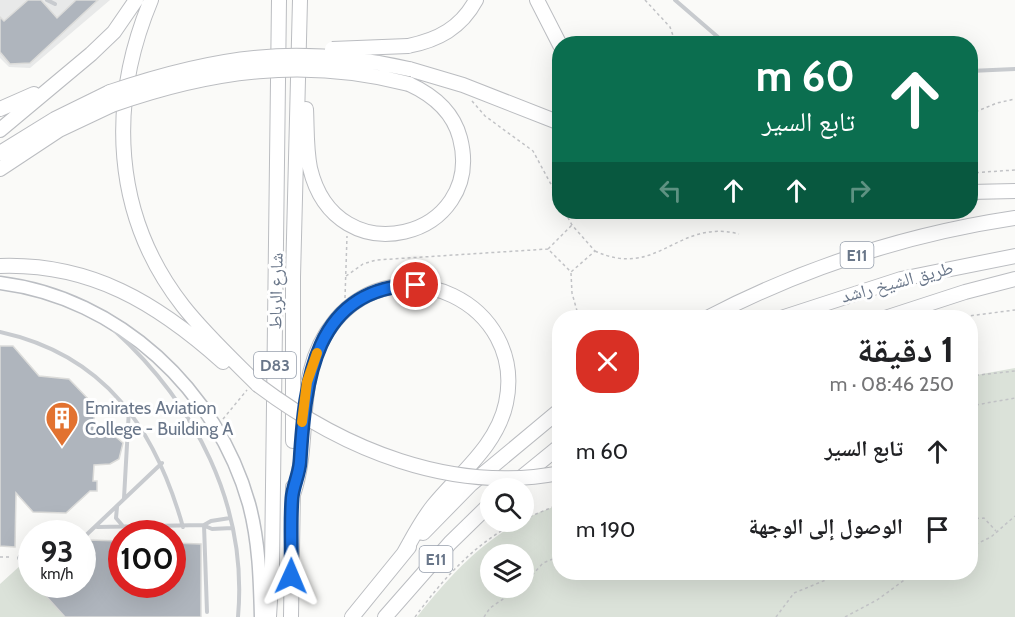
<!DOCTYPE html>
<html lang="ar">
<meta charset="utf-8">
<style>
:root{--surface:#fff;--page:#f6f6f6;--text:#202124;--muted:#757577}
body{margin:0;font-family:Cabin,"Noto Naskh Arabic",sans-serif;background:var(--page);color:var(--text);direction:rtl;height:100vh;display:flex;flex-direction:column;font-size:22px;white-space:nowrap}
*{box-sizing:border-box;margin:0}
p{font-size:20px;color:var(--muted)}
.icon{flex:none;width:33px;height:33px;fill:none;stroke:currentColor;stroke-width:2;stroke-linecap:round;stroke-linejoin:round}
.map{position:relative;flex:1;overflow:hidden;direction:ltr}
.details{position:absolute;left:552px;top:310px;width:426px;height:270px;display:flex;flex-direction:column;background:var(--surface);border-radius:24px;box-shadow:0 6px 24px #0002;direction:rtl}
.details>*{flex:none}
.top-card{position:absolute;left:552px;top:36px;width:426px;height:183px;border-radius:24px;box-shadow:0 6px 24px #0002;direction:rtl;background:#0b6e4f;color:#fff;overflow:hidden}
.tools{position:absolute;left:480px;top:478px;display:grid;gap:12px}
.tools a{display:grid;place-items:center;width:54px;height:54px;border-radius:50%;background:var(--surface);box-shadow:0 6px 24px #0002;font-size:30px}
.speed{position:absolute;left:18px;top:520px;display:flex;gap:12px;font-size:30px;font-weight:700;text-align:center}
.speed>*{display:grid;place-content:center;width:78px;height:78px;border-radius:50%;background:var(--surface);box-shadow:0 6px 24px #0002;line-height:1}
.speed small{font-size:15px;font-weight:400}
.speed .limit{border:9px solid #d22;background:#fff;color:#111}
.pin{position:absolute;display:grid;place-items:center;width:51px;height:51px;color:#fff;margin:-26px;border:3px solid #fff;border-radius:50%;box-shadow:0 2px 6px #0007}
.me{position:absolute;width:66px;margin:-33px;rotate:1deg;stroke-linejoin:round;filter:drop-shadow(0 0 4px #0008)}
.turn{display:flex;align-items:center;gap:21px;height:126px;padding:0 24px;font-size:27px}
.turn .icon{width:78px;height:78px;stroke-width:2.5}
.turn b{display:block;font-size:42px;line-height:51px}
.lanes{display:flex;align-items:center;height:57px;padding:0 24px;background:#0003;justify-content:center;gap:30px;direction:ltr}
.lanes .off{opacity:.35}
.round{display:grid;place-items:center;flex:none;width:63px;height:63px;border-radius:24px;background:var(--page)}
.head{display:flex;align-items:center;justify-content:space-between;height:102px;padding:0 24px}
h1{font-size:36px;font-weight:700;line-height:45px}
ul{padding:0;list-style:none}
li{display:flex;align-items:center;gap:18px;height:78px;padding:0 24px}
li div{flex:1}
li b{display:block;font-size:22px}
li em{font-style:normal}
.map>svg:first-child{display:block}
.built{fill:#e8e9e9}
.green{fill:#dbe2d9;fill-rule:evenodd}
.building{fill:#afb5bd;stroke:#dcdcda;stroke-width:1.5}
.lines{fill:none;stroke-linecap:round;stroke-linejoin:round}
.primary-casing{stroke:#bbbec3;stroke-width:15}
.motorway-casing{stroke:#bbbdc1;stroke-width:16}
.path{stroke:#c2c3c6;stroke-width:1.5;stroke-dasharray:3 3;stroke-linecap:butt}
.service{stroke:#c8cbcf;stroke-width:4}
.primary{stroke:#fff;stroke-width:12}
.motorway{stroke:#fff;stroke-width:14}
.motorway-bridge-casing{stroke:#bbbdc1;stroke-width:16;stroke-linecap:butt}
.motorway-bridge{stroke:#fff;stroke-width:14}
.route-casing{stroke:#114b97;stroke-width:15}
.route{stroke:#1a73e8;stroke-width:10}
.slow{stroke:#f59e0b;stroke-width:10}
.labels{text-anchor:middle;stroke-width:6;stroke-linejoin:round;paint-order:stroke}
.shield{fill:#fff;stroke:#969fac;stroke-width:1.5}
.shield-label{font-size:16px;font-weight:bold;fill:#697689}
.street-label{font-size:18px;fill:#697689;stroke:#fff}
.poi-label{font-size:18px;fill:#697689;stroke:#fff;text-anchor:start}
</style>
<div class="map">
<svg width="1015" height="617" viewBox="0 0 1015 617">
<rect width="100%" height="100%" fill="#fafaf8"/>
<path class="built" d="M0,0H110L30,68L9,67L0,58Z"/>
<path class="green" d="M1015,368V617H417C457,566 497,525 559,505L560,573H970L971,376ZM490,555H524V588H490Z
M22,564L31,575L32,585H41L70,617H0V584Z"/>
<path class="building" d="M28,0H41L57,18L76,0H98L30,63L10,64L0,52V17L4,21Z
M0,346H13L39,376L69,379L92,403H99L100,413L94,414V431L111,433L123,443L119,459L110,464L94,465L93,481H97V491H90L66,513L33,512L16,493L15,547L0,546Z
M87,540L122,541V585H172V543L201,544V617H65L46,596L59,585H82V564L95,553Z"/>
<g class="lines">
<defs>
<path id="primary" d="M0,283C119,298 217,390 249,504C259,541 260,579 261,617"/>
<path id="motorway" d="M151,0C108,103 112,215 183,306C205,334 232,359 258,385
M537,0L560,45
M408,46C438,40 461,28 476,0
M409,69L463,85L560,123
M0,109L34,94
M306,109C307,128 306,148 310,168C336,278 486,238 460,138C453,111 433,95 409,84
M0,130L91,54L114,32L136,0
M0,153L55,119L110,92
M0,169L59,130L112,105
M970,192L1015,191
M0,266C91,263 157,303 223,362
M707,318C803,268 908,234 1015,218
M781,318L901,279L1015,256
M885,318L965,292L1015,279
M293,441V277L300,0
M507,489L560,446
M293,495C313,437 292,373 335,321C400,243 527,304 506,403C497,446 459,474 433,506C421,521 413,537 404,553
M423,533L471,484L560,410
M269,617L272,567L279,0
M291,617L293,487
M352,617L409,547
M385,617L450,543L490,504"/>
</defs>
<use href="#primary" class="primary-casing"/>
<use href="#motorway" class="motorway-casing"/>
<path class="path" d="M645,0L670,27L676,44
M472,101L485,116L533,151L560,201
M970,114L997,103L1015,99
M970,173L1015,170
M565,212L572,225L595,251L571,272L548,249L572,225
M595,251C658,280 677,218 739,234
M571,273L572,293L579,318
M346,276L363,264L376,260L548,249
M345,298L347,236
M953,318L1015,310
M970,376L1015,371
M970,406L1015,398
M223,419L247,390
M524,519L560,504
M970,519L984,518L996,531
M970,547L991,537L1015,516
M0,557H12
M524,584L543,563L560,556
M415,617C443,579 474,544 517,522
M484,617L490,608L519,588
M776,617L794,593L843,573
M845,617L877,600L914,573"/>
<path class="service" d="M47,0L55,4
M675,0L726,44
M970,71L1015,69
M114,330C195,404 248,505 238,617
M0,332C105,355 155,428 183,527
M124,498L129,409
M117,507L116,518L122,525
M204,525L207,612
M205,526L212,529L232,528
M97,527L204,525L211,521L230,518
M82,539L162,463
M32,550L24,551L19,558L32,576
M39,585H40"/>
<use href="#primary" class="primary"/>
<use href="#motorway" class="motorway"/>
<defs>
<path id="motorway-bridge" d="M332,49L408,46
M110,92C216,56 297,44 409,69
M112,105C211,70 305,57 409,84
M258,385C343,449 451,494 560,473"/>
</defs>
<use href="#motorway-bridge" class="motorway-bridge-casing"/>
<use href="#motorway-bridge" class="motorway-bridge"/>
</g>
<g class="lines">
<defs>
<path id="route" d="M291,576C292,550 290,524 292,498C293,486 299,475 300,462C305,382 313,287 416,285"/>
</defs>
<use href="#route" class="route-casing"/>
<use href="#route" class="route"/>
<path class="slow" d="M302,422L307,382L317,353"/>
</g>
<defs>
<symbol id="building-pin" viewBox="-11 -11 22 30"><path d="M0 17L-7.5 6A9.5 9.5 0 1 1 7.5 6Z" fill="#e27230" stroke="#fff"/><path d="M-4-6H4V6H1V3H-1V6H-4ZM-2.5-4.3h1.7v1.8h-1.7ZM.8-4.3h1.7v1.8H.8ZM-2.5-1h1.7V.8h-1.7ZM.8-1h1.7V.8H.8Z" fill="#fff"/></symbol>
</defs>
<g fill-rule="evenodd">
<use href="#building-pin" x="43" y="399" width="38" height="52"/>
</g>
<g class="labels">
<g class="shield">
<rect x="840.5" y="242" width="33" height="26" rx="4.5"/>
<rect x="254" y="352" width="42" height="26" rx="4.5"/>
<rect x="419.5" y="546" width="33" height="26" rx="4.5"/>
</g>
<g class="shield-label">
<text x="857" y="261">E11</text>
<text x="275" y="371">D83</text>
<text x="436" y="565">E11</text>
</g>
<g class="street-label">
<text transform="translate(897 282) rotate(-15)" y="6">طريق الشيخ راشد</text>
<text transform="translate(276 291) rotate(-89)" y="6">شارع الرباط</text>
</g>
<g class="poi-label">
<text x="85" y="414">Emirates Aviation<tspan x="85" dy="21">College - Building A</tspan></text>
</g>
</g>
</svg>
<div class="tools">
<a><svg class="icon" aria-label="search" viewBox="0 0 24 24"><circle cx="10" cy="10" r="6"/><path d="M15 15l6 6"/></svg></a>
<a><svg class="icon" aria-label="layers" viewBox="0 0 24 24"><path d="M12 4l9 5-9 5-9-5zM3 14l9 5 9-5"/></svg></a>
</div>
<div class="speed"><div>93<small>km/h</small></div><div class="limit">100</div></div>
<div class="pin" style="left:416px;top:285px;background:#d93025"><svg class="icon" aria-label="arrive" viewBox="0 0 24 24"><path d="M6 21V4h12l-3 4 3 4H6"/></svg></div>
<svg class="me" style="left:291px;top:576px" viewBox="-20 -20 40 40"><path d="M0-17L14 15 0 8-14 15z" fill="#1a73e8" stroke="#fff" stroke-width="4"/></svg>
<div class="top-card">
<div class="turn"><svg class="icon" aria-label="ahead" viewBox="0 0 24 24"><path d="M12 20V5M6 11l6-6 6 6"/></svg><div><b>60 m</b>تابع السير</div></div>
<div class="lanes"><svg class="icon off" aria-label="left" viewBox="0 0 24 24"><path d="M17 20v-9H6M10 6l-5 5 5 5"/></svg><svg class="icon" aria-label="ahead" viewBox="0 0 24 24"><path d="M12 20V5M6 11l6-6 6 6"/></svg><svg class="icon" aria-label="ahead" viewBox="0 0 24 24"><path d="M12 20V5M6 11l6-6 6 6"/></svg><svg class="icon off" aria-label="right" viewBox="0 0 24 24"><path d="M7 20v-9h11M14 6l5 5-5 5"/></svg></div>
</div>
<section class="details">
<div class="head"><div><h1>1 دقيقة</h1><p>250 m · 08:46</p></div><a class="round" style="background:#d93025;color:#fff"><svg class="icon" aria-label="close" viewBox="0 0 24 24"><path d="M6 6l12 12M18 6L6 18"/></svg></a></div>
<ul>
<li><svg class="icon" aria-label="ahead" viewBox="0 0 24 24"><path d="M12 20V5M6 11l6-6 6 6"/></svg><div><b>تابع السير</b></div><em>60 m</em></li>
<li><svg class="icon" aria-label="arrive" viewBox="0 0 24 24"><path d="M6 21V4h12l-3 4 3 4H6"/></svg><div><b>الوصول إلى الوجهة</b></div><em>190 m</em></li>
</ul>
</section>
</div>
